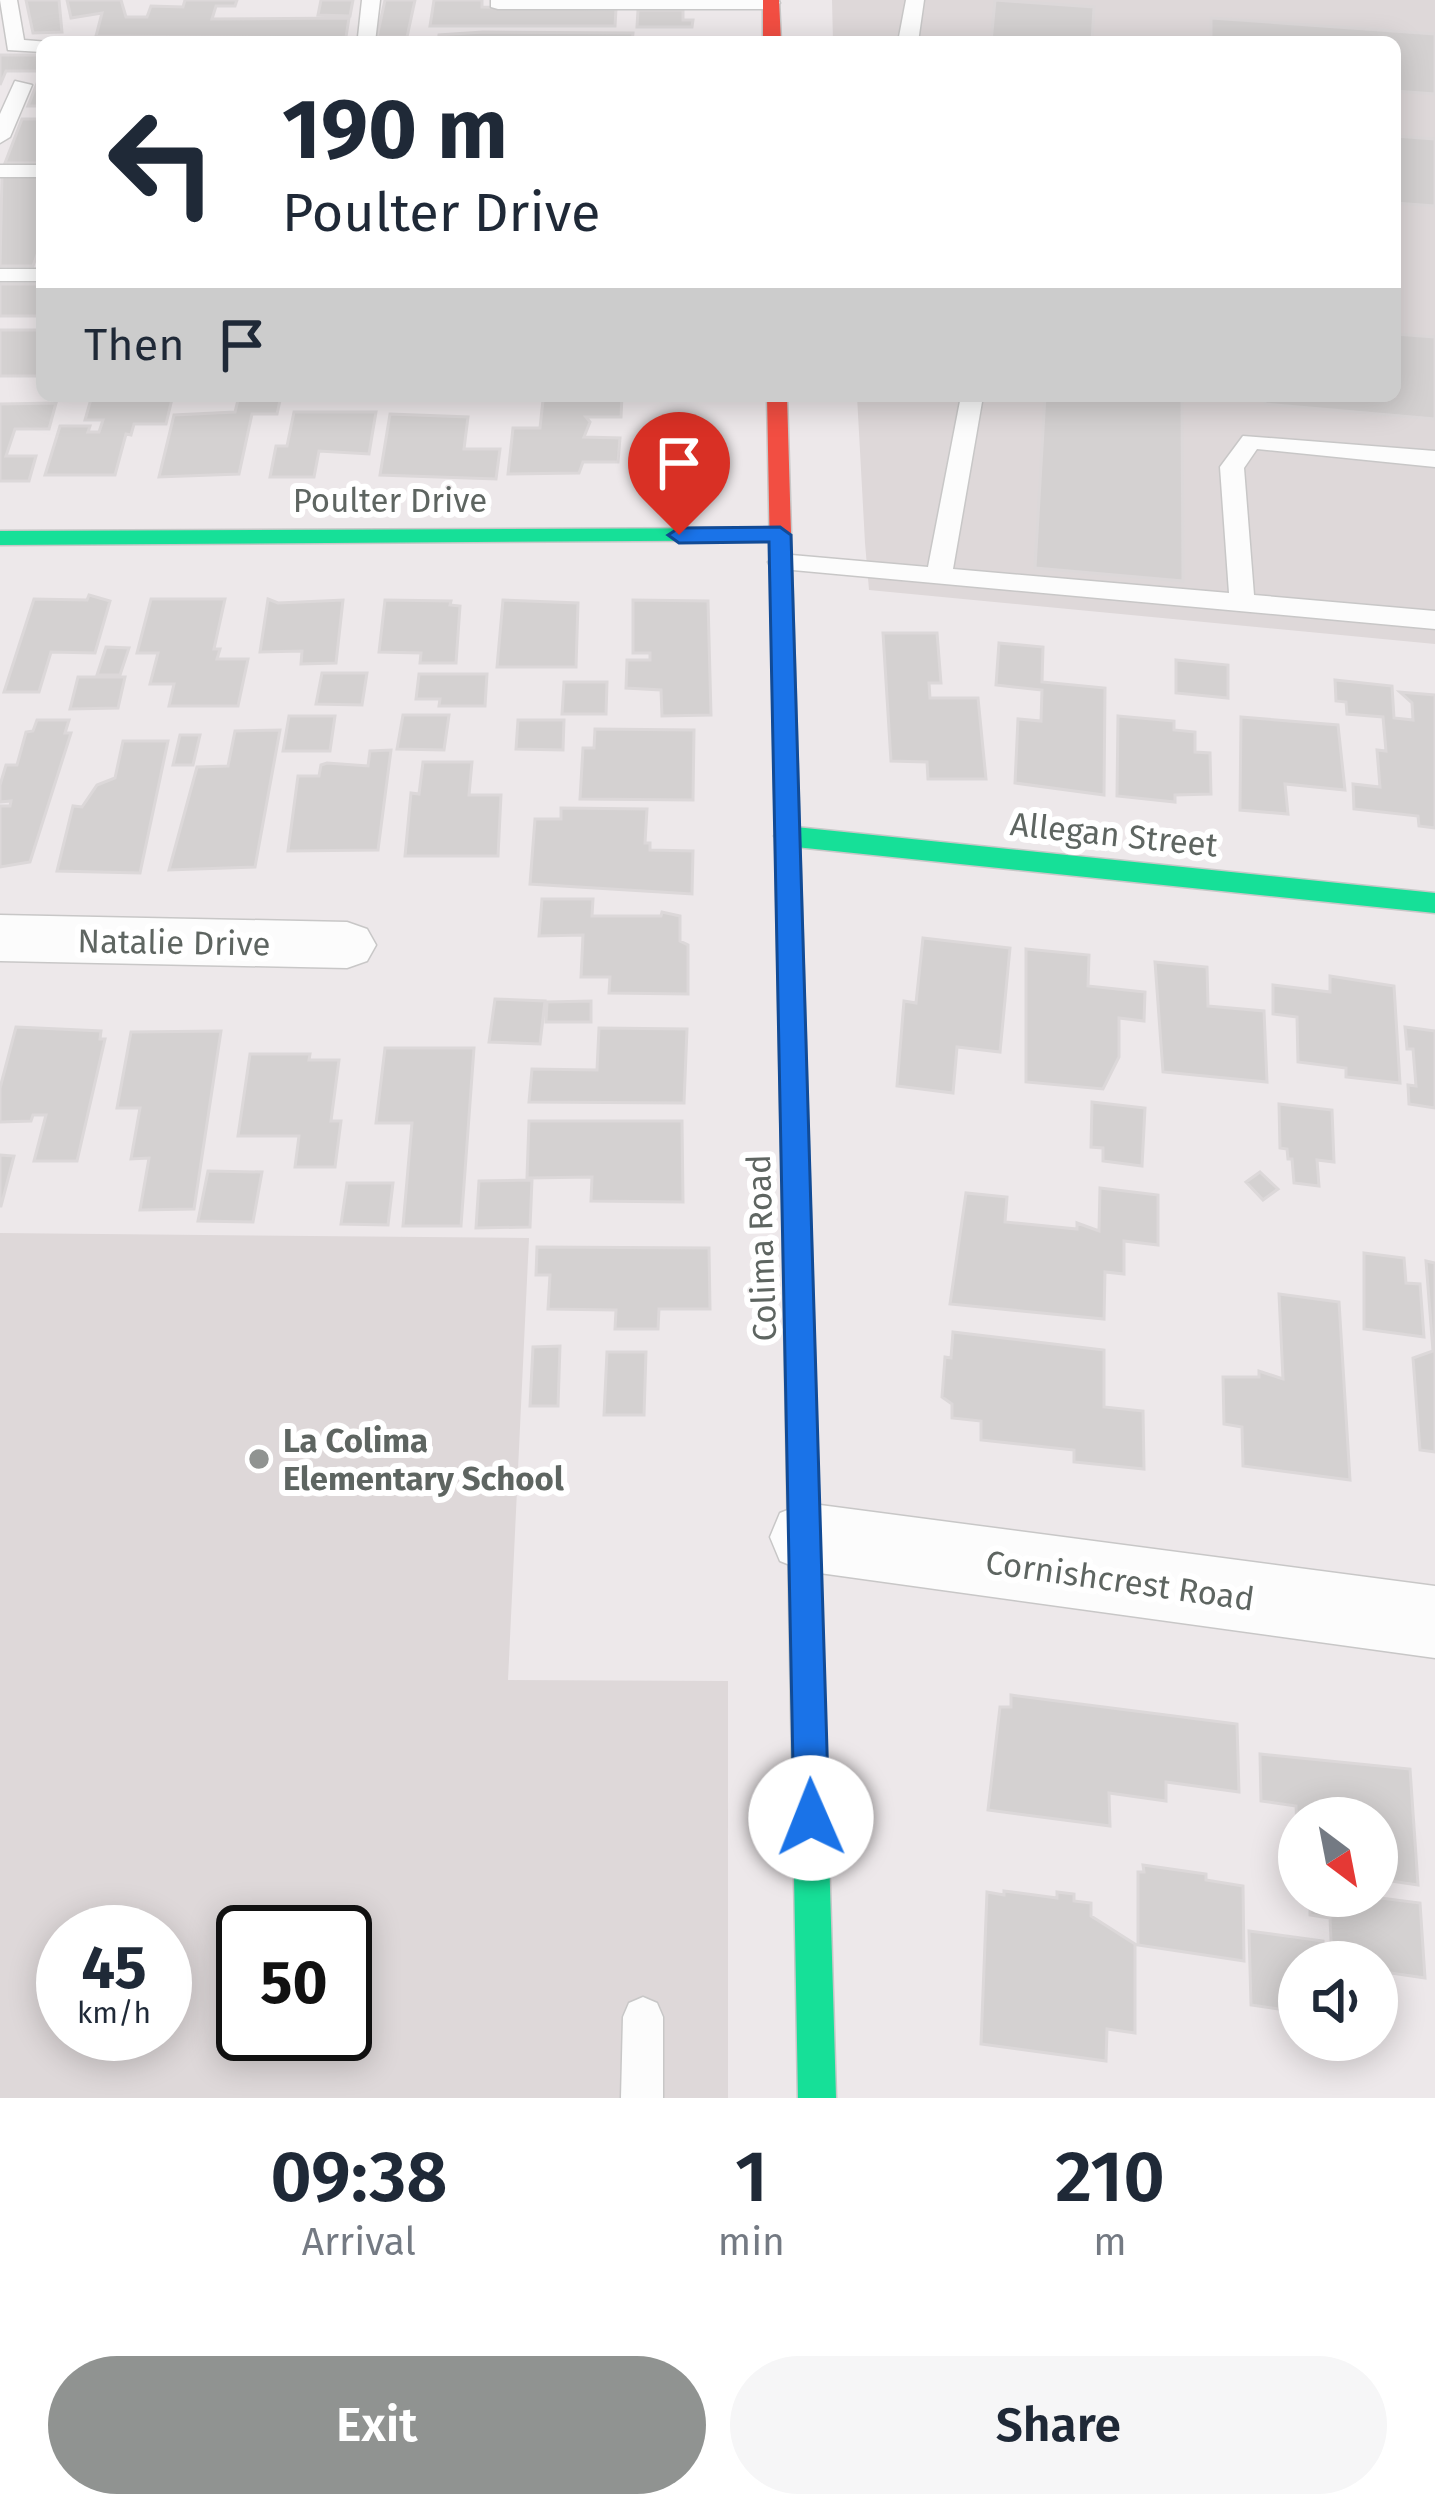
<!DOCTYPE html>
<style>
:root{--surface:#fff;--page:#f6f6f7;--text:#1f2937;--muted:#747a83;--accent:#909391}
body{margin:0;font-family:"Fira Sans",sans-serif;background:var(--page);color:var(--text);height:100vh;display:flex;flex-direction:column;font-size:45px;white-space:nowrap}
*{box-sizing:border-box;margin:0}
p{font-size:39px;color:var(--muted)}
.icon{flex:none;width:66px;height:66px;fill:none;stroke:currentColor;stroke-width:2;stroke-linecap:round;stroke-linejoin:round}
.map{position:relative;height:2098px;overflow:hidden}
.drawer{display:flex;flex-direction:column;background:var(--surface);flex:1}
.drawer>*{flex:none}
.guide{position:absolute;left:36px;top:36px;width:1365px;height:366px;border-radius:18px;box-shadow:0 6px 30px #0003;background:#fff;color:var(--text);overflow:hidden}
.needle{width:78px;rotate:148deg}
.buttons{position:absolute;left:1278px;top:1797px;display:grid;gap:24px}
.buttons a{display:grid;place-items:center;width:120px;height:120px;border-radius:50%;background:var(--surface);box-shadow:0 6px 30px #0003;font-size:60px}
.speed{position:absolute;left:36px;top:1905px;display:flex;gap:24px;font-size:60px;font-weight:700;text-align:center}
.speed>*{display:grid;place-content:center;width:156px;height:156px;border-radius:50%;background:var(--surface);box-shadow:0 6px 30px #0003;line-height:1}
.speed small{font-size:30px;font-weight:400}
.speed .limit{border:6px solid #111;border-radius:18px;background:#fff;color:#111}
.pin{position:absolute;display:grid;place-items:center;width:102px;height:102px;color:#fff;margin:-123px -51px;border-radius:50% 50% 50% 0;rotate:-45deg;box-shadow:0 0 12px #0007}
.pin .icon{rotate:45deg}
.me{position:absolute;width:132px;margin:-66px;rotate:359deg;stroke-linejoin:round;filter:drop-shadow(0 0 9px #0008)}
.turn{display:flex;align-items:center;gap:42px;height:252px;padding:0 48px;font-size:54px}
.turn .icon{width:156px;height:156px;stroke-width:2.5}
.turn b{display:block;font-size:84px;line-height:102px}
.then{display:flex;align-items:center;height:114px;padding:0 48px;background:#0003;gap:24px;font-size:45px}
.eta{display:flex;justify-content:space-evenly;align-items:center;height:204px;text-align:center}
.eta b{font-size:72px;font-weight:600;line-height:84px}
.cta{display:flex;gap:24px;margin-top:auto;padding:24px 48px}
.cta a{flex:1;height:138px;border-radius:72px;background:var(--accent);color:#fff;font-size:48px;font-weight:600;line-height:138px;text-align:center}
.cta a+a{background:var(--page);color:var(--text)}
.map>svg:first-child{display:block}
.education{fill:#ded8d9;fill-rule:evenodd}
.building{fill:#d4d1d1;stroke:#dcd8d9;stroke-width:3}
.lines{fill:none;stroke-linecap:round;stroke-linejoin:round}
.lane-casing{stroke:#c8c7c7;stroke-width:3}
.street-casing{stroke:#c8c7c7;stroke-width:3}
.fast-casing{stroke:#c7c7c7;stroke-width:3}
.jam-casing{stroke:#c7c7c7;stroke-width:3}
.lane{fill:#fcfcfc;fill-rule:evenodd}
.street{fill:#fcfcfc;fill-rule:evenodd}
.fast{fill:#16e098;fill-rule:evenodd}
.jam{fill:#f24e42;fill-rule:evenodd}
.route{fill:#1a73e8;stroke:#114b97;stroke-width:3}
.poi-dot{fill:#909391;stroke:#fff;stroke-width:4.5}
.labels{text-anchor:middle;stroke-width:12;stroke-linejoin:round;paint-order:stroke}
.street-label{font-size:33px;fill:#5e6561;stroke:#fff}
.poi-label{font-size:33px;font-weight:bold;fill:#5e6561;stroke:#fff;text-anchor:start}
</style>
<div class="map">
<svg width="1435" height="2098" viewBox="0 0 1435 2098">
<rect width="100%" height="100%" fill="#ede8ea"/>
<path class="education" d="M832,0H1435V644L869,590L865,543L857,396H1395V42H833Z
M0,1233L529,1238L508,1680L728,1681V2098H0ZM63,1932H165V2034H63ZM243,1932H345V2034H243Z"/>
<path class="building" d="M26,0H59L62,32L33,33Z
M67,0H121L126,17H147L151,6L183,7L185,0H237L235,6H216L212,19L349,18L346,37L337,38L96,36L102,13L71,18Z
M321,0H353L350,16L318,15Z
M385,0H415L407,37H377Z
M434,0H482V7L616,9L615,26H430Z
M995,0L1094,7L1092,42H991Z
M638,10H683V20H693L692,27H637Z
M1211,18L1435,34V94L1395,91V42H1211Z
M483,32L633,33L632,42H438L439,35Z
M0,55H42V106H28L42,71H6L0,85Z
M22,119H42V163H5Z
M1395,136L1435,139V206L1395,203Z
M2,175H42V241L33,266H0Z
M0,284H42V316H0Z
M0,330H42V376H0Z
M1395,334L1435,337V419L1265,404V396H1395Z
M239,396H281L277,414H252L239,474L159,477L174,415L235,412Z
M556,396H622L621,417H586L590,422L584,437L620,438L618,462H583L579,473L508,474L513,428H540L543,400Z
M1045,396H1182L1183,581L1035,568Z
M91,399H172L166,424H134L131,435L126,434L115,475H45L60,426H90L88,432H99L103,420H85Z
M56,403L49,429H15L6,456H36L29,481H0V404Z
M294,412H376L369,454L319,451L314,477H270L276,446H287Z
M390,414L468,417L464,449H500L496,479L380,475Z
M89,595L110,601L95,653L51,652L39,692H4L34,599L87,600Z
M151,599H225L214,649H220L217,659H248L238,706H169L174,684H150L158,653H137Z
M268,599L278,603L343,600L336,663L301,664L302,651L260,652Z
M385,600L451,601L450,605L460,606L456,663H420L421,653L379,652Z
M503,600L578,603L576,667H497Z
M633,600L708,601L711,715L662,716L661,690L626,688L627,660H650V653H633Z
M883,633H937L941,683H929L930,698H978L986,779H928L927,762L891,761Z
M999,643L1043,647L1042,682L1105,688L1104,795L1015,783L1018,719L1041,721L1042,690L996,685Z
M106,647L129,648L120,675H97Z
M1176,660L1228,665V698L1176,693Z
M322,673H367L362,705L316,704Z
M419,674H487L485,706H439L440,699H416Z
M78,677H125L118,708L70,709Z
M1335,680L1392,686L1394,718L1413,720L1412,703L1400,692L1435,695V828L1419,826L1418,816L1354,809L1353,784L1380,787L1377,750L1386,751L1383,717L1347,714L1346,702L1336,701Z
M564,682H607L606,714H562Z
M403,715H449L444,750L397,749Z
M289,716H335L330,751H283Z
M1118,716L1174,721V730L1195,732V752L1210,753L1211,794L1175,795V802L1117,796Z
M1241,717L1338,725L1345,790L1285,784L1288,814L1240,810Z
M37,720H69L65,733H71L30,862L0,867V806H10L11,801L0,802V785L6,765H17L26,732L33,731Z
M518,720H564L563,750L516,749Z
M595,729L694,730L693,800L580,799L583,748H594Z
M280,730L255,867L169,870L197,767L228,766L235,731Z
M180,735H200L193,765H173Z
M123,741H168L140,873L57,871L73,806L82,807L97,785L115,778Z
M391,750L378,850L288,851L298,776H319L321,765L327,763L368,766L370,751Z
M423,762H472L469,795H501L498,856H405L411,793L419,794Z
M561,808L647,809L645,843H650V850L693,851L692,894L530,884L535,819H561Z
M542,899H593L592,916H661L662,912L680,916V941L688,945V994L609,993L610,977H581L583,935L539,936Z
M923,938L1010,948L1000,1052L957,1047L953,1093L897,1086L904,1001L916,1003Z
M1026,949L1089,955L1088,986L1145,992L1144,1021L1119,1018V1057L1103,1089L1026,1082Z
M1155,962L1207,967L1208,1006L1264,1011L1267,1082L1163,1072Z
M1330,976L1394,986L1400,1083L1346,1077V1068L1298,1062L1297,1017L1273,1014V985L1330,992Z
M495,999L545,1001L540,1044L489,1042Z
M591,1001V1022H546L547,1002Z
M16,1027L101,1031L100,1039H105L77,1161H34L46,1115H33L31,1121L0,1122V1088Z
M1405,1027L1435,1031V1108L1409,1104L1408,1085L1416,1086L1413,1049H1407Z
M599,1028L687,1029L684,1103L529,1102L532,1069L597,1070Z
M221,1031L194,1209L140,1210L149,1158L131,1159L140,1108H117L131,1032Z
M385,1048H474L461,1226H403L412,1123H376Z
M250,1054H310L309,1060H339L331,1121H341L335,1167H295L299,1136H238Z
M1092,1102L1145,1108L1142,1166L1103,1161V1148L1091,1147Z
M1279,1104L1332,1110L1334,1162L1317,1160L1319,1186L1294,1183L1292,1159H1288L1287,1149L1280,1148Z
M529,1121H682L683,1202L591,1201L592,1177L527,1178Z
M0,1155L14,1156L1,1206H0Z
M208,1171L262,1172L253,1222L198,1221Z
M1260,1172L1278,1189L1263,1200L1246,1182Z
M532,1180L530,1227L476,1228L479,1181Z
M347,1183H393L388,1225L341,1224Z
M1100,1188L1158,1195V1245L1124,1241V1274L1105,1272L1104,1319L950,1304L966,1193L1007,1197L1005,1222L1077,1229V1223L1099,1231Z
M537,1247L709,1248L710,1309H659L658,1329H615L616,1310L548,1309L550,1275H536Z
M1364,1253L1404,1258L1406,1283L1420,1284L1424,1337L1364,1329Z
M1426,1261L1435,1263V1452L1420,1450L1413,1358L1433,1351Z
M1279,1294L1339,1302L1350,1480L1243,1466L1242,1427L1224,1424L1223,1377H1259V1371L1283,1379Z
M953,1332L1104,1350V1407L1143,1411L1144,1469L1074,1462V1450L981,1440V1421L952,1418V1404L942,1397L945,1357L951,1358Z
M560,1346L558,1406H530L533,1347Z
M607,1352H646L644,1415H604Z
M1011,1695L1237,1724L1239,1792L1166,1782V1801L1109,1793L1110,1826L988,1810L1000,1707H1011Z
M1260,1754L1410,1769L1418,1885L1377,1879V1818H1299V1870L1296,1806L1261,1801Z
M1143,1865L1206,1874V1880L1243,1886L1244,1961L1138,1945V1872H1144Z
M1004,1891L1057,1898V1892L1074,1894V1901L1091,1903V1916L1135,1944V2033L1107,2029L1106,2061L981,2044L987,1892L1004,1895Z
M1310,1896H1365L1420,1903L1425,1978L1377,1971V1962H1332L1330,1918L1310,1915Z
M1249,1931L1323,1941L1324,1962H1299V2012L1251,2005Z"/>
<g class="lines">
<defs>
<path id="lane" d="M0,0H17L24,40L49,42H42V52L8,50Z
M362,0H380L375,42H352L358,37Z
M491,0H778L780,3L771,9H498L491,7Z
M906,0H924L918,42H898Z
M15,81L32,85L10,137L0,143V114Z
M0,165H42V177H0Z
M0,269H42V281H0Z
M961,396H983L953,569L1229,593L1220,467L1243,436L1435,451V467L1257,449L1244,468L1254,595L1435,611V629L771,568L768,562L780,554L928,567Z
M643,1997L657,2003L663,2017V2098H621L623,2017L629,2003Z"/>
<path id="street" d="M0,915L347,922L367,929L376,945L367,961L347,968L0,961Z
M805,1503L1435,1586V1658L805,1571L780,1561L770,1537L780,1513Z"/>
<path id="fast" d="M780,528L791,535L788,540L0,545V531Z
M786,826L1435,893V913L786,846L774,836Z
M795,1139L805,1142L809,1151L836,2098H798L781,1151L785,1142Z"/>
<path id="jam" d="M763,0H779L781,42H763Z
M767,396H787L809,1151L805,1160L795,1163L785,1160L781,1151Z"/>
</defs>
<use href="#lane" class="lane-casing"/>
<use href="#street" class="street-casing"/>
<use href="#fast" class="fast-casing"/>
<use href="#jam" class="jam-casing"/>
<use href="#lane" class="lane"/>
<use href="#street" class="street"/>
<use href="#fast" class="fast"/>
<use href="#jam" class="jam"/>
</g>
<path class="route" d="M780,527L791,535L829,1818L824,1830L811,1835L799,1830L794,1818L769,542L679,543L668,535L679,528Z"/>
<circle class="poi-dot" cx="259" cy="1459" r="12"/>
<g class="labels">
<g class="street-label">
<text x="390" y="512">Poulter Drive</text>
<text transform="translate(1114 834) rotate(6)" y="12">Allegan Street</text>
<text transform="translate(174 942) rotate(1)" y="12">Natalie Drive</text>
<text transform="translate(761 1248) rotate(-92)" y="12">Colima Road</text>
<text transform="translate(1120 1580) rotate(8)" y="12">Cornishcrest Road</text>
</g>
<g class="poi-label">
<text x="283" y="1452">La Colima<tspan x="283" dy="38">Elementary School</tspan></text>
</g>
</g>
</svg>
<div class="buttons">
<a><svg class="needle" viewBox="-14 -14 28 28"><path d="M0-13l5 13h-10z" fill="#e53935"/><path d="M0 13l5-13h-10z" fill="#747a83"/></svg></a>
<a><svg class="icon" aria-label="sound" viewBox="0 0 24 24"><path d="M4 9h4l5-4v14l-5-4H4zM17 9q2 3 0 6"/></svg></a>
</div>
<div class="speed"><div>45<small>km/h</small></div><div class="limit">50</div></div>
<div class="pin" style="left:679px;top:535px;background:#d93025"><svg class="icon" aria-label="arrive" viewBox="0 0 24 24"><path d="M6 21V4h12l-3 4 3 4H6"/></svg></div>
<svg class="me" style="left:811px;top:1818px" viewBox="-20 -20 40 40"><circle r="19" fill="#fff"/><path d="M0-13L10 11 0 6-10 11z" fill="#1a73e8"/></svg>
<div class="guide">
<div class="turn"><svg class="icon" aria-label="left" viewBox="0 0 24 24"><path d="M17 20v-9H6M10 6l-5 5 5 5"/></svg><div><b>190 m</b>Poulter Drive</div></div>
<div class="then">Then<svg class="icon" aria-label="arrive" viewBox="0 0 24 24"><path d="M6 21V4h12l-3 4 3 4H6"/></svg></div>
</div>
</div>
<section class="drawer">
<div class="eta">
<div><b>09:38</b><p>Arrival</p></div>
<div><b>1</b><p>min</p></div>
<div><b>210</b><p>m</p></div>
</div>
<div class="cta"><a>Exit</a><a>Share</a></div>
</section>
